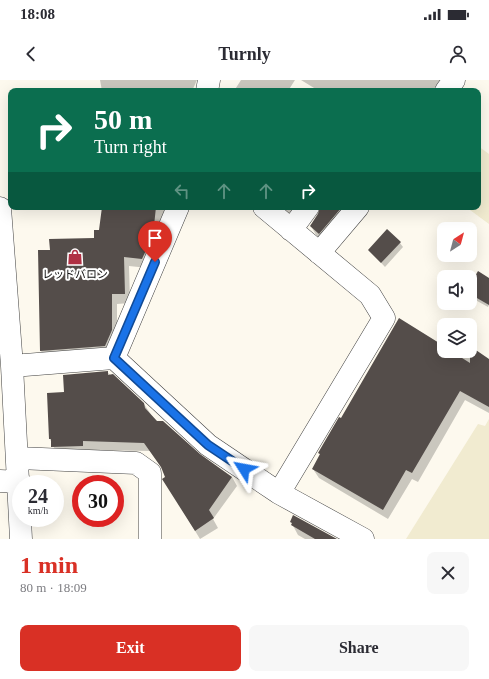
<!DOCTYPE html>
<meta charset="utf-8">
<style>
:root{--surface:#fff;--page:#f7f7f7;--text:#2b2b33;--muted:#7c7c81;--accent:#d93025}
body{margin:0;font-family:"Times New Roman","Noto Sans JP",serif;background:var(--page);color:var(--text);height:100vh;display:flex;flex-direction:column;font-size:15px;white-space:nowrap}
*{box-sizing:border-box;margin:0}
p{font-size:13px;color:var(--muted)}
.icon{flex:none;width:22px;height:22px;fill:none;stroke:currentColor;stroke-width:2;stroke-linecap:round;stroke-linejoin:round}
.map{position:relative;height:459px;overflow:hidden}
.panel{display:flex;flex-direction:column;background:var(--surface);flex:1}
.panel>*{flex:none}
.top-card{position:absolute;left:8px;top:8px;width:473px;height:122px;border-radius:8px;box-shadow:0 4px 16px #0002;background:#0b6e4f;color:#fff;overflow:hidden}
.needle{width:26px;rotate:36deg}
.buttons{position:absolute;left:437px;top:142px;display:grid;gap:8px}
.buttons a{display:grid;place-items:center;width:40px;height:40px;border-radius:8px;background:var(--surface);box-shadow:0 4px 16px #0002;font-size:20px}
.speed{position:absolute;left:12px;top:395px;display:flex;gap:8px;font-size:20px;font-weight:700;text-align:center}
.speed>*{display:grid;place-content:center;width:52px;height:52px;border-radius:50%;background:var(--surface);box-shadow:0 4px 16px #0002;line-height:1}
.speed small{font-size:10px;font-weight:400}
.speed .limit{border:6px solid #d22;background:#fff;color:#111}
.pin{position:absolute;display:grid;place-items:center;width:34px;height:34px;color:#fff;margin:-41px -17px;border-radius:50% 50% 50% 0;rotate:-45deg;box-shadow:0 0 4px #0007}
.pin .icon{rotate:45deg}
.me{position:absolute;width:44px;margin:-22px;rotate:304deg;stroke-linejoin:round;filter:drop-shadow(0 0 3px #0008)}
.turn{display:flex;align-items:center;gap:14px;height:84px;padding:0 20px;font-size:18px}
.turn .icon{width:52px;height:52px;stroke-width:2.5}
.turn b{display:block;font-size:28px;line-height:34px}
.lanes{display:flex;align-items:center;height:38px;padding:0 20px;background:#0003;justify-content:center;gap:20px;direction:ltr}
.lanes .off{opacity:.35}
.round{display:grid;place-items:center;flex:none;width:42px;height:42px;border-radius:8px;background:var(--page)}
.summary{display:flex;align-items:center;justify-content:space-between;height:68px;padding:0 20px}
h1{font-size:24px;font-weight:700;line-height:30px;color:var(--accent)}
.button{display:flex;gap:8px;margin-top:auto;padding:8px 20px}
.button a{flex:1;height:46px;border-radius:8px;background:var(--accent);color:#fff;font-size:16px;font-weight:700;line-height:46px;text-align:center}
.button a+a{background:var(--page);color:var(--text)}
.status{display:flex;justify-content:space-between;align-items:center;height:28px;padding:0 20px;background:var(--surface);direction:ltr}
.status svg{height:11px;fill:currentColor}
header{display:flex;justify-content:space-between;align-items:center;height:52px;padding:0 20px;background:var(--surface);font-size:18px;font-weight:700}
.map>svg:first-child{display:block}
.farmland{fill:#f1ebd0}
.shadow{fill:#0003}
.building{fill:#544d4a}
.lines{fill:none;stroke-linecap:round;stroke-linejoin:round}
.minor-casing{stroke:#404040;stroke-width:23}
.minor{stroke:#fff;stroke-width:22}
.route-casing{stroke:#114b97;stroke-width:10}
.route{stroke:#1a73e8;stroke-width:7}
.labels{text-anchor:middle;stroke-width:4;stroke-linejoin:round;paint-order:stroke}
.poi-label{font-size:11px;fill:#0d0d0d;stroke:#fff}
</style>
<div class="status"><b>18:08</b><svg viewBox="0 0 49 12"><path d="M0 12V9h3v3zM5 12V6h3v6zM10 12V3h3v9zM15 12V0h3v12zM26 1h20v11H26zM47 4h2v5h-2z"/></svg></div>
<header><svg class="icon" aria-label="back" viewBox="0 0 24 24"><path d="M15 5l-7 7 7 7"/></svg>Turnly<svg class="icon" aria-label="person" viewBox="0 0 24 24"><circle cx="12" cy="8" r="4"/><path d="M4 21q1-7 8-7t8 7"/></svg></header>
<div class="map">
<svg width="489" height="459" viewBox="0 0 489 459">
<rect width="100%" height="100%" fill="#fdf9ee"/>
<path class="farmland" d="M478,66L489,74V144L466,127H478Z
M489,339V459H406L478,344L485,346Z"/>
<path class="shadow" d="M100,0H197L192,11H102Z
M241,0H295L288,11H234Z
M301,0H441L439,11H319Z
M103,127H172L148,188L129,186L130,223L117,224V260L111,275L46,280L41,271L39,171H51L95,159L100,151Z
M280,127H306L296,139Z
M321,127H355L325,163L316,155L311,146Z
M400,163L403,167L385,187L369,170Z
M489,199V225L488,227L470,217V207Z
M444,268V271H449L458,277L462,271H470V268L489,280V333L465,320L418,402L412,399L388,439L319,398L313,389L321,376L319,373L341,339Z
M107,292L144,324L156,342L199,375L232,397L237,406L213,439L218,448L200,459L169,408L163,390L150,371L87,370V375H57L50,359L65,313Z
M291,442L328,459H305L298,455Z"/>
<path class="building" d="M102,127H156L153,155L142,179L124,177L125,214H112V250L105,266L40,271L38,170H50L49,159L94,158V150H99Z
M320,127H342L319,154L310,146L318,134Z
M387,149L401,162L381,183L368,170Z
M478,191L489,198V225L470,214V205Z
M399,238L444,266V271H451L470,283V266L489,279V327L460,311L412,393L406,390L383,430L312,389L320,374L318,373L339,337L341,338Z
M108,291V295L113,294L144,323L145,328L157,341H163L200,374L232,397L209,430L214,438L195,451L162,399L165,397L161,387L144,363L83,361V366L51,367V359H49L47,313L64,312L63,295Z
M293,435L337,459H315L291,445L292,443L290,442Z"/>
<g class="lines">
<defs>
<path id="minor" d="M207,11L209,0
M446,11L454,0
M264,127L370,215L384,238L279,413
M0,128L12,286L21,459
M291,150L308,127
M319,173L358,127
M114,278L178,127
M12,286L114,278L208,365L279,413L363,459
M18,378L136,383L150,393V459
M0,401L20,402"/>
</defs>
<use href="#minor" class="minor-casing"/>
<use href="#minor" class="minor"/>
</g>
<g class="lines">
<defs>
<path id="route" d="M155,182L114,278L208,365L244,389"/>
</defs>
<use href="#route" class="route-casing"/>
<use href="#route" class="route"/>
</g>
<defs>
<symbol id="shop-bare" viewBox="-9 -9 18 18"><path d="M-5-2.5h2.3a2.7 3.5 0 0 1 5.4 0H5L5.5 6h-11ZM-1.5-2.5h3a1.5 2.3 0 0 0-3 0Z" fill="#b03144" stroke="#fff" stroke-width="2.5" paint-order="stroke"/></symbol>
</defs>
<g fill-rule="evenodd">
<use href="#shop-bare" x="64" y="166" width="22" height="22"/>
</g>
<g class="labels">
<g class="poi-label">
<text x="75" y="198">レッドバロン</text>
</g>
</g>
</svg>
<div class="buttons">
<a><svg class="needle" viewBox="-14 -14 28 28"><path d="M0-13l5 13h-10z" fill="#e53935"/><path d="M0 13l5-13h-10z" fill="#7c7c81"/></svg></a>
<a><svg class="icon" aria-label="sound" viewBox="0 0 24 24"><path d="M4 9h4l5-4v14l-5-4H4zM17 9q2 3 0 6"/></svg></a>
<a><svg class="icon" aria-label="layers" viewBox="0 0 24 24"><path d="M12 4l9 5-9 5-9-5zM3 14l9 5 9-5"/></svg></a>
</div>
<div class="speed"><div>24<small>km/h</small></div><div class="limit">30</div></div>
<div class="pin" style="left:155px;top:182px;background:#d93025"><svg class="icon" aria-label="arrive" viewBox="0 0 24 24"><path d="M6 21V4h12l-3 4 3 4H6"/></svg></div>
<svg class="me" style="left:244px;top:389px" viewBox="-20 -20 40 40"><path d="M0-17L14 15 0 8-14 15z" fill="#1a73e8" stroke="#fff" stroke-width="4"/></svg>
<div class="top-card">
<div class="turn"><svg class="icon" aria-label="right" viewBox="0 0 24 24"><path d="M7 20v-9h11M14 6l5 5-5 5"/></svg><div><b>50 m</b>Turn right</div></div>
<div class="lanes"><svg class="icon off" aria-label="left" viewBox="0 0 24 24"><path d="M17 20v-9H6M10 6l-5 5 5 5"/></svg><svg class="icon off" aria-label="ahead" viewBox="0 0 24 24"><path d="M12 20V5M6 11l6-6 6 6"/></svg><svg class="icon off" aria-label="ahead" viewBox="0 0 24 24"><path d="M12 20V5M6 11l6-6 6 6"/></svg><svg class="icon" aria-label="right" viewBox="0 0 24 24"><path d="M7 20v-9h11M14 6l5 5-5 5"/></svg></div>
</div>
</div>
<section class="panel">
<div class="summary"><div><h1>1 min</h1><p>80 m · 18:09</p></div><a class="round"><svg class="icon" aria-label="close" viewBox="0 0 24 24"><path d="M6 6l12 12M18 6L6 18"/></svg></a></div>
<div class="button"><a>Exit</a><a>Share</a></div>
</section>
